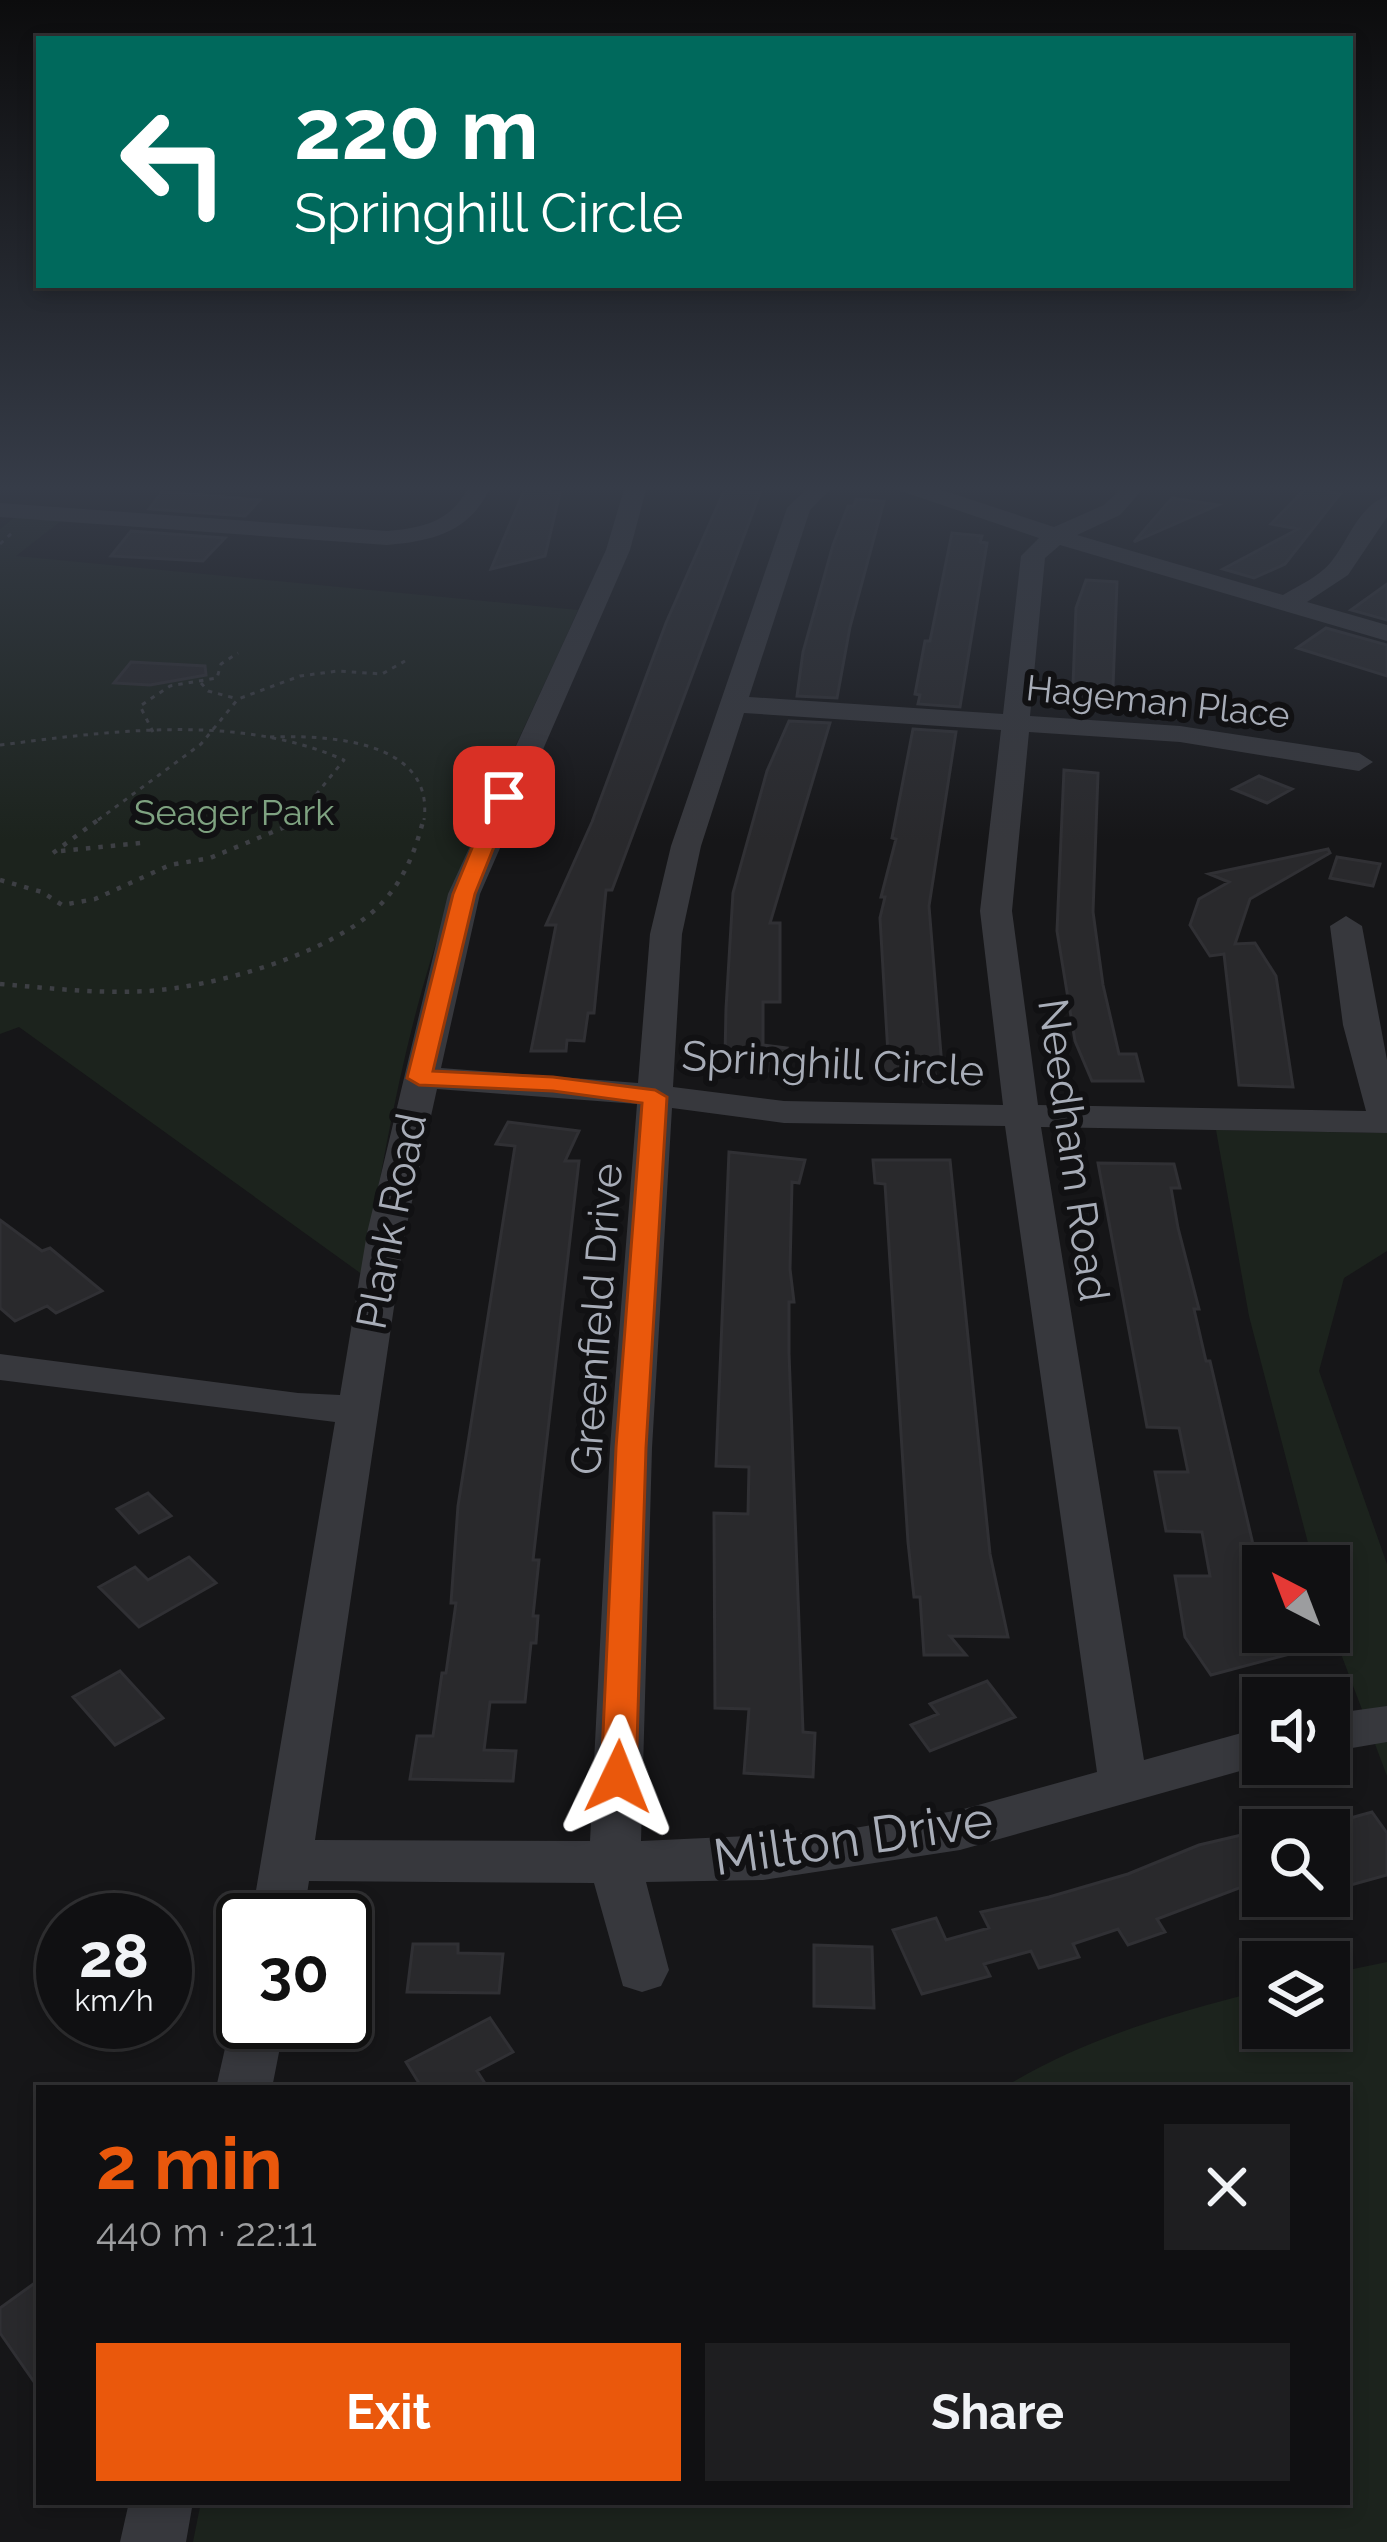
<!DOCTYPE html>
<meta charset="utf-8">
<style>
:root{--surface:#101012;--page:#1e1e20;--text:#f1f3f6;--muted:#9c9d9f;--line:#303032;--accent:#ea580c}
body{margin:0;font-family:Raleway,sans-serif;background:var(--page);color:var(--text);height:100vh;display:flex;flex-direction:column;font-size:45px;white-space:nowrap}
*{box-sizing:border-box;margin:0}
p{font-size:39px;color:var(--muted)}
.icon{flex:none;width:66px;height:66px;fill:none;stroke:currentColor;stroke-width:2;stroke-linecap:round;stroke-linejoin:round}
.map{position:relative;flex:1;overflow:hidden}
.drawer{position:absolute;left:36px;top:2085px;width:1314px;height:420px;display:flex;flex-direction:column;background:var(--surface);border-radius:0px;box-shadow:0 6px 18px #0003,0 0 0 3px var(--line)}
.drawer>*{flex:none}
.banner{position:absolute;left:36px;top:36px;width:1317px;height:252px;border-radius:0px;box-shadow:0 6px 18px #0003,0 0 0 3px var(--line);background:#00695c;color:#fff;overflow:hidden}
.needle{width:78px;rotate:318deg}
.fabs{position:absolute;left:1242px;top:1545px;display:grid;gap:24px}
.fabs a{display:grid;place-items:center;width:108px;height:108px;border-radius:0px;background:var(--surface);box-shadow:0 6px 18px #0003,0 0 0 3px var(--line);font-size:60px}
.speed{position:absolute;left:36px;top:1893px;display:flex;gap:24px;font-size:60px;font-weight:700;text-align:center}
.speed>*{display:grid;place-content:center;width:156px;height:156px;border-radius:50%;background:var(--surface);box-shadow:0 6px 18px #0003,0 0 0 3px var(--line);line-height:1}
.speed small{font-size:30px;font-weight:400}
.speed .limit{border:6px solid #111;border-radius:18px;background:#fff;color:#111}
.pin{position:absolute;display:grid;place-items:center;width:102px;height:102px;color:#fff;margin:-51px;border-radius:24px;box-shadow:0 6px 18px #0006}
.me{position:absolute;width:132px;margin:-66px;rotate:2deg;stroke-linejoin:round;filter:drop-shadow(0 0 9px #0008)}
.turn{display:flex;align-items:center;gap:42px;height:252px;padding:0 60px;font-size:54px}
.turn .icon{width:156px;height:156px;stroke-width:2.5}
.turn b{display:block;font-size:84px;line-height:102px}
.round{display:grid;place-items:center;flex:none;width:126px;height:126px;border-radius:0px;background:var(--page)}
.head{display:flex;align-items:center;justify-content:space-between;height:204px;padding:0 60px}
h1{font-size:72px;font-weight:700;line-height:90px;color:var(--accent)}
.cta{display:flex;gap:24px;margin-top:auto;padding:24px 60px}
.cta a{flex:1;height:138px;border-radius:0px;background:var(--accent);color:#fff;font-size:48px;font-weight:700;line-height:138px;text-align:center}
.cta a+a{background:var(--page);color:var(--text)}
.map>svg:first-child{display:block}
.green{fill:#1c231d}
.building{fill:#29292c;stroke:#303034;stroke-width:3}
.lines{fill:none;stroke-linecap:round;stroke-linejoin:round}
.path-far1{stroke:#3d3f44;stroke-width:3;stroke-dasharray:4.5 6;stroke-linecap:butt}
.path{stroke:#3d3f44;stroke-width:4.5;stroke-dasharray:4.5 8;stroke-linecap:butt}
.minor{fill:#37383d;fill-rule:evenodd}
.route{fill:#ea580c;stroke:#983908;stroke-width:3}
.labels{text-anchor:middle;stroke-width:12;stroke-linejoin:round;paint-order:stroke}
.far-street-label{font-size:36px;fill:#a8adb8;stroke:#111113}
.far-park-label{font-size:36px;fill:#7fa381;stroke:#111113}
.street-label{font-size:42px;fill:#a8adb8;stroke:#111113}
.near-street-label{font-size:51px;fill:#a8adb8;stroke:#111113}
</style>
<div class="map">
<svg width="1387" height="2542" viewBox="0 0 1387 2542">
<rect width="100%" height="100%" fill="#161618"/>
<path class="green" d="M15,517L61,521L16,556L578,610C535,707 486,802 450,902C406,1023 385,1149 363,1275L19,1027L0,1034V529Z
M1216,1130L1387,1133V1251L1344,1278L1319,1371L1387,1564V1776L1329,1622V1566H1314L1249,1316Z
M1387,1962V2542H193L201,2502H1347V2088H1003C1084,2038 1172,2014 1263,1990V2028H1329V1974Z"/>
<path class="building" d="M526,486H551L549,493H560L545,556L491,569Z
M1307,487L1340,494L1285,564L1254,578L1223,569L1298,529L1271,524Z
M724,491L760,493L612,890H606L594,1013H588L584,1041L567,1040L566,1051H531L556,925H546L592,822L666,623Z
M162,492L192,494L260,500L245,516L149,509Z
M1172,498L1218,505L1134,542L1166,505Z
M856,499L884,501L850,627L837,698L797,696L803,652L833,545L848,506H854Z
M131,531L225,538L203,561L111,556Z
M952,533L982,536L980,542L987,543L960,707L918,704L920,695L915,694L925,641H930Z
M1086,580L1117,582L1113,687L1073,685L1076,608Z
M1387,584V620L1351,610Z
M1326,628L1387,645V676L1297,648Z
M131,662L205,666L206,675L150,685L114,683Z
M789,721L830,723L770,923H780V1002H763V1045L787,1048L780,1072L751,1069L754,1060L725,1057L726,1009L733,893L767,771Z
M913,729L956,732L929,906L942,1067H934L936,1081H884L881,1054H888L880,918L885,897H881L896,839L892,838Z
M1064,770L1098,773L1093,912L1103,985L1119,1054H1136L1143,1081H1092L1075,1041L1057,931Z
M1259,776L1292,789L1267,803L1233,789Z
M1328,849L1330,853L1250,899L1235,944L1255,943L1276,976L1293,1087L1239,1085L1224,954L1210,956L1190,925L1199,899L1229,882L1209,874Z
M1337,857L1380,864L1373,886L1330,878Z
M508,1122L579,1131L565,1161H579L533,1560H539L533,1616H538L536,1643H531L525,1702H490L484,1750L516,1751L513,1781L410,1779L417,1736H433L442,1673H446L456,1603H451L458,1506L515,1146L496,1144Z
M729,1152L805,1160L799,1183L792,1182L790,1269L794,1302H789V1353L803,1732L815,1733L813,1777L744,1773L749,1709L715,1708L714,1513L748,1514L749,1467L716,1466Z
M873,1160H950L990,1554L1008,1637L950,1636L966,1655H924L920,1597H914L908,1542L885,1184L875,1183Z
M1098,1163L1174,1164L1180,1188H1171L1178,1228L1199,1309H1194L1206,1361H1210L1252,1540L1263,1594V1632H1283L1297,1652L1211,1675L1185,1637L1175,1576H1210L1202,1532L1166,1531L1155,1472H1188L1179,1428L1147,1427Z
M0,1220L42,1251L50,1248L102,1291L56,1313L47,1306L15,1321L0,1308Z
M148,1493L171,1516L139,1533L117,1509Z
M189,1557L216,1583L139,1627L99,1587L135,1567L148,1580Z
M120,1671L163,1718L115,1745L73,1697Z
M987,1681L1015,1717L930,1751L911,1725L938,1714L930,1704Z
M1372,1812L1387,1833V1875L1347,1886L1329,1860V1824Z
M1263,1830V1879L1157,1919L1165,1932L1128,1945L1118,1929L1073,1944L1079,1957L1039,1968L1031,1951L984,1964L990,1976L922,1994L893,1930L936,1918L946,1940L989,1928L981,1912L1049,1897L1128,1874L1199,1845Z
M413,1944H458V1953L503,1954L499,1993L407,1992Z
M814,1945L872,1947L874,2008L814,2006Z
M490,2018L513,2052L477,2071L488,2088H422L406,2062Z
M39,2280V2389L0,2333V2308Z"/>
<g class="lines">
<path class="path-far1" d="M0,544L13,532
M201,683L208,691L238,699
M153,732L140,706L170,686L217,678L221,664L238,653
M270,737C325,735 435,739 424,820
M0,745C112,731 238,713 344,760L314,797L316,811L303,820
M98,820L201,744L238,699L300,676L338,671L382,674L405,661"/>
<path class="path" d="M61,851L141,843
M53,853L102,817
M0,880L42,892L62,905L95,899L170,865L210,858L309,817
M0,984C49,988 98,994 148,991C214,987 331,954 379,906C404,881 416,850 424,817"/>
<path class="minor" d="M469,486H491C471,531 435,541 387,545L0,517V503L387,531C424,528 452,521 469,486Z
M625,486H647L630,550L480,894L441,1068L638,1083L650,934L671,846L787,508L809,486H833L810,510L749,697L1003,714L1021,556L1039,538L901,491L898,486H930L1054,527L1104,505L1123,486H1146L1120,515L1077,535L1283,595C1298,586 1320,576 1331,562C1349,540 1358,506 1387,496V517L1348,575L1307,602L1387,625V641L1060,545L1045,558L1030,716L1180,726L1359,753L1373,762L1359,771L1180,742L1029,732L1012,911L1038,1105L1366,1111L1343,1025L1330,926L1346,916L1362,926L1387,1060V1133L1041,1127L1144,1760L1263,1727L1265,1764L960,1850L763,1880L646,1882L669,1970L661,1986L642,1992L623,1986L594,1883L309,1881L303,1920H251L335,1422L0,1380V1354L298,1393L340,1395L367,1233L448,894L606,550ZM744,713L1001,730L980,911L1003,1105L784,1101L673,1087L682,934L701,846ZM437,1089L637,1104L610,1448L590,1841L315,1840L405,1233ZM672,1108L784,1123L1005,1126L1097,1772L960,1810L831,1832L641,1841L652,1448Z
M1387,1706V1742L1329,1752V1714Z
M243,2004V2022H285L272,2088H216L231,2022Z
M129,2502H193L186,2542H120Z"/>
</g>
<linearGradient id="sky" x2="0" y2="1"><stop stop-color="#0c0c0d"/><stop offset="0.58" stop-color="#363c48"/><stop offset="1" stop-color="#363c48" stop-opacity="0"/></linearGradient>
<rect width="1387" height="841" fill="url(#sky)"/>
<path class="route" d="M504,791L514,797L475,894L433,1071L553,1077L655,1090L667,1097L646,1448L636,1777L631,1786L618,1790L606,1786L601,1777L616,1448L642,1103L553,1091L419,1085L407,1078L453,894L493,797Z"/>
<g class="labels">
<g class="far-street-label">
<text transform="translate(1158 701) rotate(6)" y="13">Hageman Place</text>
</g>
<g class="far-park-label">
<text x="234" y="825">Seager Park</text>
</g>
<g class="street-label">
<text transform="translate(833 1063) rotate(3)" y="15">Springhill Circle</text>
<text transform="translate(1074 1150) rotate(82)" y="15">Needham Road</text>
<text transform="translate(391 1221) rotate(-79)" y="15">Plank Road</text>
<text transform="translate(596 1319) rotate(-86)" y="15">Greenfield Drive</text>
</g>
<g class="near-street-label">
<text transform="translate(853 1838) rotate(-8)" y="18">Milton Drive</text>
</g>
</g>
</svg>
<div class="fabs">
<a><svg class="needle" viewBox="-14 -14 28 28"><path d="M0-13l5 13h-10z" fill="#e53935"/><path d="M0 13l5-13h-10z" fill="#9c9d9f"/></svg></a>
<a><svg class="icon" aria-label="sound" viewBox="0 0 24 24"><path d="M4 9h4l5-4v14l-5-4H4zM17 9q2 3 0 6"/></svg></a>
<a><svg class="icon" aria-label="search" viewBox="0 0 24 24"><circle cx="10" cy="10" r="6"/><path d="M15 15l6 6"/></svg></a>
<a><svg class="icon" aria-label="layers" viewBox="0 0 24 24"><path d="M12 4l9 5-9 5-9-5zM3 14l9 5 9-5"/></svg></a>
</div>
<div class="speed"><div>28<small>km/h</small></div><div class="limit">30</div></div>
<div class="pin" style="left:504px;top:797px;background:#d93025"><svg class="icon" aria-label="arrive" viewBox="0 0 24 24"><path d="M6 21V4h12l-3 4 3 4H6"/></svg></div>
<svg class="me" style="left:618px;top:1777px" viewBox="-20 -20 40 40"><path d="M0-17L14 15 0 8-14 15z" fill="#ea580c" stroke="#fff" stroke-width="4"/></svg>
<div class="banner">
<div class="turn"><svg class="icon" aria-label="left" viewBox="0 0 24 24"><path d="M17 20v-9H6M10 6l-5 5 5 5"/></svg><div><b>220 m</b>Springhill Circle</div></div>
</div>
<section class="drawer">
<div class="head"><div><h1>2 min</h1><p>440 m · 22:11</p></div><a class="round"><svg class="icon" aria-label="close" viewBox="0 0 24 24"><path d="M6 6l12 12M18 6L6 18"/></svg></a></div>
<div class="cta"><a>Exit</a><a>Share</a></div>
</section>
</div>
